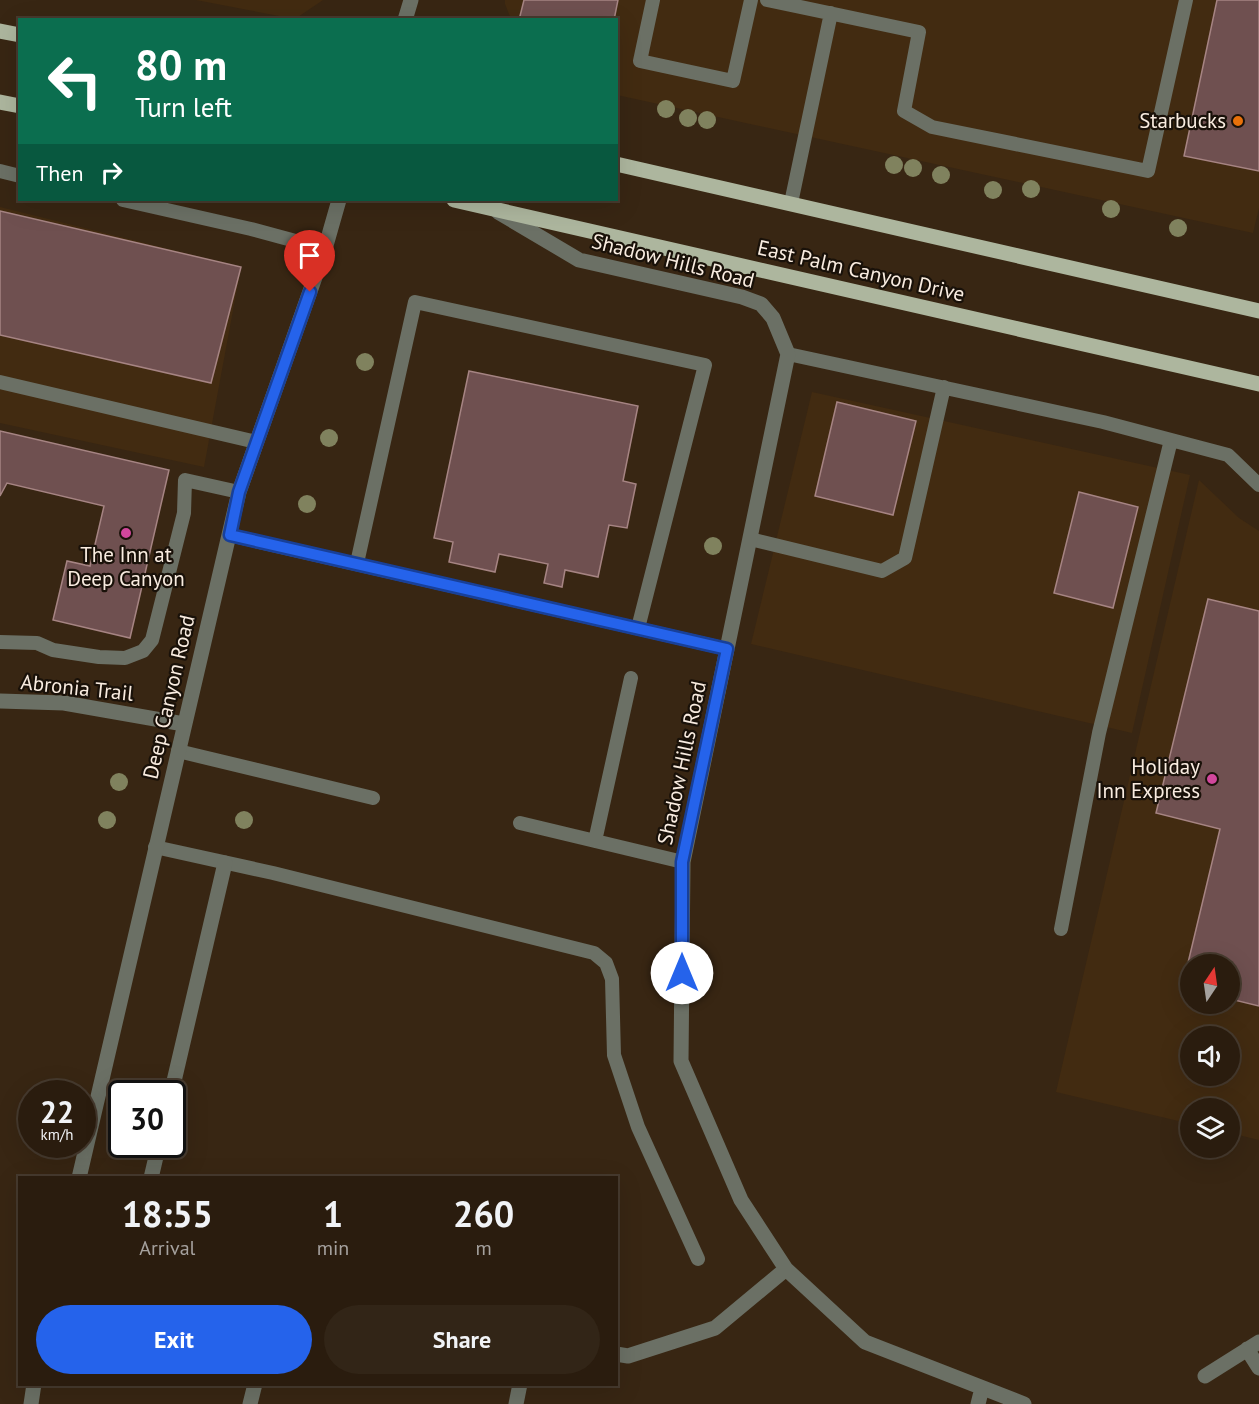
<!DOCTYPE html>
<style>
:root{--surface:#2a1c0e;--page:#322517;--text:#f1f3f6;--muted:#a5a19e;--line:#463a2e;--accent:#2563eb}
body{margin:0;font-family:"PT Sans",sans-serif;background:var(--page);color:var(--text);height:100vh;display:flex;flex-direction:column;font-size:22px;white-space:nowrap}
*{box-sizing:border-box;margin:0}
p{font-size:20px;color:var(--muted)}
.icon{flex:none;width:33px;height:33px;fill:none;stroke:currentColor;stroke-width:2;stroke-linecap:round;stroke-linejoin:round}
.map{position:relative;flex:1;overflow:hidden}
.drawer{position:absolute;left:18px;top:1176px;width:600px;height:210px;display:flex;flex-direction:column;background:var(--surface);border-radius:0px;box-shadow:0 6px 24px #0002,0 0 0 2px var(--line)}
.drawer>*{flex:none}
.guide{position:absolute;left:18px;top:18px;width:600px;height:183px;border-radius:0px;box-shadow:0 6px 24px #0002,0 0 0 2px var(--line);background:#0b6e4f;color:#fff;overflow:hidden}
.needle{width:39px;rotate:13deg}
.fabs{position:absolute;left:1180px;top:954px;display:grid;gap:12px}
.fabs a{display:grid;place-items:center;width:60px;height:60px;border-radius:50%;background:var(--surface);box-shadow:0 6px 24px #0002,0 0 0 2px var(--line);font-size:30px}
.speed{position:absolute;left:18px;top:1080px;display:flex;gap:12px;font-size:30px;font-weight:700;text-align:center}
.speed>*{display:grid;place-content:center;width:78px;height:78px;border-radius:50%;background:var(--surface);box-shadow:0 6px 24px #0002,0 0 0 2px var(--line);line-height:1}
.speed small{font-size:15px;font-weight:400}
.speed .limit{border:3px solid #111;border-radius:9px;background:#fff;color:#111}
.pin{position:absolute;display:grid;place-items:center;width:51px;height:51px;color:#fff;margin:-62px -26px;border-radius:50% 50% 50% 0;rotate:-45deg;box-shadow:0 0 6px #0007}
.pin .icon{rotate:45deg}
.me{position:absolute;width:66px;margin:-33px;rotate:0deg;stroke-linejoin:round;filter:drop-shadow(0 0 4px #0008)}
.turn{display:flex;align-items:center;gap:21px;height:126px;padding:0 18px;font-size:27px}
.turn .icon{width:78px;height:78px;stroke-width:2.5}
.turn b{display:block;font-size:42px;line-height:51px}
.then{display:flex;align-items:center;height:57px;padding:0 18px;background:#0003;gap:12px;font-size:22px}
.eta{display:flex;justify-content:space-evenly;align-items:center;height:102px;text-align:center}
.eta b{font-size:36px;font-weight:700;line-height:42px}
.action{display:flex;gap:12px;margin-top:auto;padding:12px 18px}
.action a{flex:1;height:69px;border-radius:36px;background:var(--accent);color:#fff;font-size:24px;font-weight:700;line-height:69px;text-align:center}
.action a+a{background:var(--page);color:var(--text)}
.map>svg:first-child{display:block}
.built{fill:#422b11;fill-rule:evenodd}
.building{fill:#6f5050;stroke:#a68483;stroke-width:1.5}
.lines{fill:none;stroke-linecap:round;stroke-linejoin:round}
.service{stroke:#6b7065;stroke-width:14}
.minor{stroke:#6b7065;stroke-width:15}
.tertiary{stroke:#6b7065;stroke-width:15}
.primary{stroke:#adb69e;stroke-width:15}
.tree{fill:#80825e}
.route-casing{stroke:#184099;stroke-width:15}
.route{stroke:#2563eb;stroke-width:10}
.food-dot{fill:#e8710a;stroke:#191109;stroke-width:2}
.hotel-dot{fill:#d1479c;stroke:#191109;stroke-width:2}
.labels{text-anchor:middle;stroke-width:4.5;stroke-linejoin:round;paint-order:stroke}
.poi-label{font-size:21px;fill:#f9ece0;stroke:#191109;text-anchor:end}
.street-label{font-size:21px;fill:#f9ece0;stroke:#191109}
</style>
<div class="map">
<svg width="1259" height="1404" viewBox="0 0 1259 1404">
<rect width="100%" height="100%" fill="#382613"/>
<path class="built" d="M196,0H323L295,19Z
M505,0H1259V208L1253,233L617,95L616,20L511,19L505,4Z
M0,207L241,267L204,467L0,423Z
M812,392L1190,475L1132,733L751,644Z
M1199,480L1239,518L1259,531V1140L1230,1133V1108H1191V1124L1056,1092ZM1191,964H1230V1004H1191ZM1191,1036H1230V1076H1191Z"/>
<path class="building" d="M524,0H618L614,20H519Z
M1217,0H1259V171L1184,156Z
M0,211L241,267L211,383L0,335Z
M469,371L638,406L623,481L636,484L627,528L609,525L598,577L565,570L562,587L544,583L548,564L499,554L495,572L449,562L453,542L434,538Z
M837,402L916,421L893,515L815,496Z
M0,431L169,470L130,638L53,620L67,561L90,566L104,506L7,483L0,496Z
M1079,492L1138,507L1113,608L1054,593Z
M1208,599L1259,611V1006L1230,999V964H1191V990L1182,988L1220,829L1156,813Z"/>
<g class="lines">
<path class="service" d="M653,0L640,61L733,81L751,0
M767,0L919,32L904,111L932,127L1148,171L1186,0
M0,171L20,176
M123,200L251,229L325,249
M791,203L831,13
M788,354L1103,422L1228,455L1259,485
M0,382L256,442
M229,535L727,649
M750,539L882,571L905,558L944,387
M357,563L415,302L705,365L638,628
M0,642L37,643L53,650L99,657L125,658L143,651L152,640L184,513L185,480L239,492
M178,751L373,798
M520,823L683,862
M595,841L631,678
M155,847L273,873L594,953L606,963L612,979L614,1055L638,1127L698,1259
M1061,929L1099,733L1171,440"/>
<path class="minor" d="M498,212L579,260L742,297L761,304L773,318L788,354L683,862L681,1061L741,1200L786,1269L865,1342L1024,1404
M0,701L64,703L184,724
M171,1094L225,863
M151,1178L159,1144
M1247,1349L1259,1368
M616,1354L628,1356L715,1328L786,1269
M1205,1376L1259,1342
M250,1404L255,1384
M516,1404L520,1384
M978,1404L982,1388"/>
<path class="tertiary" d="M405,20L411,0
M79,1178L239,492L325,249L339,200
M31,1404L34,1384"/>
<path class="primary" d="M0,31L20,35
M0,102L20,106
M616,164L1259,311
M454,200L1259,384"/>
</g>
<g class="tree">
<circle cx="666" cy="109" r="9"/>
<circle cx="688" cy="118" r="9"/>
<circle cx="707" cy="120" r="9"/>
<circle cx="894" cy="165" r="9"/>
<circle cx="913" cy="168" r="9"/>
<circle cx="941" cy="175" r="9"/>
<circle cx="1031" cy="189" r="9"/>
<circle cx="993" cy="190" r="9"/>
<circle cx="1111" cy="209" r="9"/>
<circle cx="1178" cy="228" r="9"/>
<circle cx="365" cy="362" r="9"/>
<circle cx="329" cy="438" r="9"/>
<circle cx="307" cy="504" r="9"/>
<circle cx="713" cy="546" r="9"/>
<circle cx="119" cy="782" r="9"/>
<circle cx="107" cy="820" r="9"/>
<circle cx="244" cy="820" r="9"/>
</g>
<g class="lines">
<defs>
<path id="route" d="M310,292L239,492L230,535L727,649L682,862V973"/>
</defs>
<use href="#route" class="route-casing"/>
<use href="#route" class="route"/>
</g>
<circle class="food-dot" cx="1238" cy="121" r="6"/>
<g class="hotel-dot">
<circle cx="126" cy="533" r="6"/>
<circle cx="1212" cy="779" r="6"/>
</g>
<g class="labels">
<g class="poi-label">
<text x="1226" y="128">Starbucks</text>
<text x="126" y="562" text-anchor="middle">The Inn at<tspan x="126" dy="24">Deep Canyon</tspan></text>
<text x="1200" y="774">Holiday<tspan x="1200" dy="24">Inn Express</tspan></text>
</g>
<g class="street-label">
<text transform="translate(673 261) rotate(14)" y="7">Shadow Hills Road</text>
<text transform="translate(861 271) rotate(13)" y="7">East Palm Canyon Drive</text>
<text transform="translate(77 688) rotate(6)" y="7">Abronia Trail</text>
<text transform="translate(169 697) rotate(-77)" y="7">Deep Canyon Road</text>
<text transform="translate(682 763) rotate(-78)" y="7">Shadow Hills Road</text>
</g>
</g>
</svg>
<div class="fabs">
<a><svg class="needle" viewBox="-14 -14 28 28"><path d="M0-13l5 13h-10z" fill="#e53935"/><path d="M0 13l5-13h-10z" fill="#a5a19e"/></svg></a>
<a><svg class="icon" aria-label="sound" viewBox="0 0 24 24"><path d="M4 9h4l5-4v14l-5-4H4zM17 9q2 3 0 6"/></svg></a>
<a><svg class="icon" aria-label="layers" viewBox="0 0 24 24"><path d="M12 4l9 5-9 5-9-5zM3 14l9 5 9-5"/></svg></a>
</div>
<div class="speed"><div>22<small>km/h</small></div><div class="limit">30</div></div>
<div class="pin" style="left:310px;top:292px;background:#d93025"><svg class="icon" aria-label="arrive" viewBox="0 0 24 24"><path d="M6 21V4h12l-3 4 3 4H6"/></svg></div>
<svg class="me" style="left:682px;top:973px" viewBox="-20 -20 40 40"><circle r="19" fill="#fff"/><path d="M0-13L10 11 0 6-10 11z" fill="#2563eb"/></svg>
<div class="guide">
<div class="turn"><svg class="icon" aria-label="left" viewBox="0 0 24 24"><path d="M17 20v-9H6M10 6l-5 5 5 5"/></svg><div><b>80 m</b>Turn left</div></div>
<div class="then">Then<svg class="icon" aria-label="right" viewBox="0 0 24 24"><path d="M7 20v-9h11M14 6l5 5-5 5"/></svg></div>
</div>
<section class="drawer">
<div class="eta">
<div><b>18:55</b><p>Arrival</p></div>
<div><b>1</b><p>min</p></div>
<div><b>260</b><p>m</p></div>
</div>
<div class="action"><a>Exit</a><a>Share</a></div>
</section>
</div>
